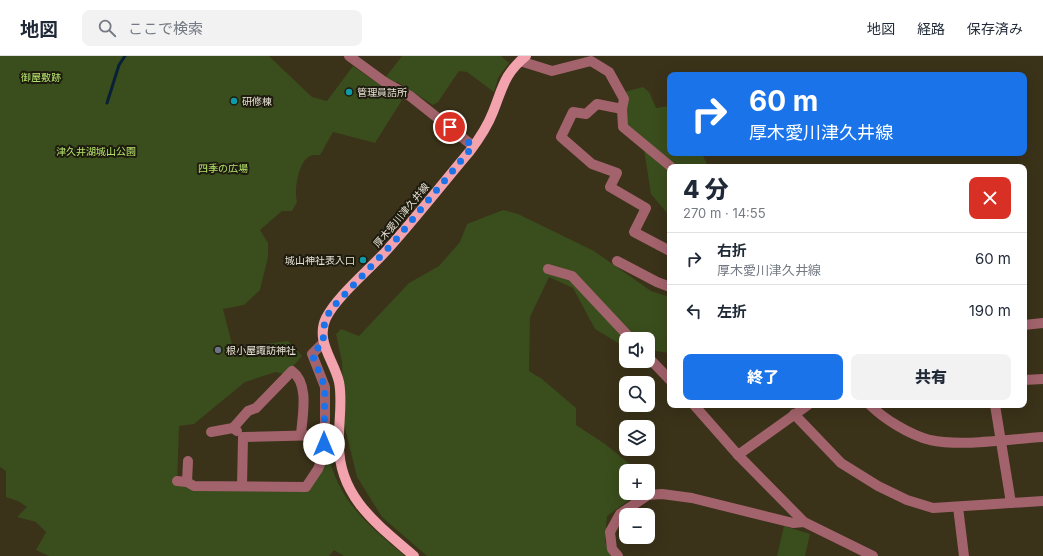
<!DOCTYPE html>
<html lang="ja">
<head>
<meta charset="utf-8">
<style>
  :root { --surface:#fff; --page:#f2f2f3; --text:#1f2937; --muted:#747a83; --line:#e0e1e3; --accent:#1a73e8 }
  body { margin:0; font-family:Inter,"Noto Sans JP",sans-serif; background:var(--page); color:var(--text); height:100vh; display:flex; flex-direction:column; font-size:15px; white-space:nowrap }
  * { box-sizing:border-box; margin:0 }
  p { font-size:13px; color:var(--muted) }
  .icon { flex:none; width:22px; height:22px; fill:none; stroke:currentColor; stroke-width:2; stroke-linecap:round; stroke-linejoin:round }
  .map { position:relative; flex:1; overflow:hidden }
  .panel { position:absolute; left:667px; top:108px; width:360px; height:244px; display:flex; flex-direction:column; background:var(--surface); border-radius:8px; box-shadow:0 4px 16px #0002 }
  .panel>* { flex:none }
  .top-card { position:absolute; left:667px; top:16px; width:360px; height:84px; border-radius:8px; box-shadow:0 4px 16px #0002; background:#1a73e8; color:#fff; overflow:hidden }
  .fabs { position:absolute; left:619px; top:276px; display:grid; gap:8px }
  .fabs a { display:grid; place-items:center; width:36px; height:36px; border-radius:8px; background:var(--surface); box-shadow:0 4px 16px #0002; font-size:20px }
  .pin { position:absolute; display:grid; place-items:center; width:34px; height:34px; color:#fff; margin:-17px; border:2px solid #fff; border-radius:50%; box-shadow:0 1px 4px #0007 }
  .me { position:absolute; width:44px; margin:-22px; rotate:0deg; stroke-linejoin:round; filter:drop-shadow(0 0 3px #0008) }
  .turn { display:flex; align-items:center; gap:14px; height:84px; padding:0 16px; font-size:18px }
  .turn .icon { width:52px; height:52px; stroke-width:2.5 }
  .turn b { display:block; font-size:28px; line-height:34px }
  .round { display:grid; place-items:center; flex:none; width:42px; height:42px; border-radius:8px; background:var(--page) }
  .headline { display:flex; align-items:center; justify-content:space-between; height:68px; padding:0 16px }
  h1 { font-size:24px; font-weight:800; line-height:30px }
  .button { display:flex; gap:8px; margin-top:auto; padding:8px 16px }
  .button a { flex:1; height:46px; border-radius:8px; background:var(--accent); color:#fff; font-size:16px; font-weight:800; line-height:46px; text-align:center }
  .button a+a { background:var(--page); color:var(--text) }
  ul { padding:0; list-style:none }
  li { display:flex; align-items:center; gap:12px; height:52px; padding:0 16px; border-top:1px solid var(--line) }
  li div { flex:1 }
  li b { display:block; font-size:15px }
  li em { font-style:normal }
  header { display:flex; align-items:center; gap:24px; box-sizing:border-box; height:56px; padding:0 20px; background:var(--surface); border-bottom:1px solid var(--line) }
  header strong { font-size:19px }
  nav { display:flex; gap:22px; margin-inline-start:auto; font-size:14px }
  .search { width:280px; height:36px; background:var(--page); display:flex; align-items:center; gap:10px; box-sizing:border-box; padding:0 14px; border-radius:8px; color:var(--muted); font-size:15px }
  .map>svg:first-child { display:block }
  .green { fill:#3a4d1c }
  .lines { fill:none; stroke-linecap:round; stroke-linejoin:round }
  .stream { stroke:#092137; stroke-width:3 }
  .minor { stroke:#a3636c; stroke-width:10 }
  .major { stroke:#f3a3ae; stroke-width:10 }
  .route { stroke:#1a73e8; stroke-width:7; stroke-dasharray:0 12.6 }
  .culture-dot { fill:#0f9aa8; stroke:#1e1b0f; stroke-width:1.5 }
  .worship-dot { fill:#6b7280; stroke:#1e1b0f; stroke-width:1.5 }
  .labels { text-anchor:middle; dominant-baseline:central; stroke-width:4; stroke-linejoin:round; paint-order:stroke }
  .park-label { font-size:10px; fill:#b4e36b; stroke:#1e1b0f }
  .poi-label { font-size:10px; fill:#e8e3d4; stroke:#1e1b0f; text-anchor:start }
  .street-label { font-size:10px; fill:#e8e3d4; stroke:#1e1b0f }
</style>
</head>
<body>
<header>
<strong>地図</strong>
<div class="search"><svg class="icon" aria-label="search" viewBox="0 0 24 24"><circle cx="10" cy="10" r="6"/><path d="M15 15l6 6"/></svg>ここで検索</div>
<nav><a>地図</a><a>経路</a><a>保存済み</a></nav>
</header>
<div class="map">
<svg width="1043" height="500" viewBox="0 0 1043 500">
  <rect width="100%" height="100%" fill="#3a3219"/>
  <!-- green -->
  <g class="green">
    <path d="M0,0H269L312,41L327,45L353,10L402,44L375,87L333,76L320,99C316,99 311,98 307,102C298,110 294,134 297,146L292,155H282L260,174L268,187V201L260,234L244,249L223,253L233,292L288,285L302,300L288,316L284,318L276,316L245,326L194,368L179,370L177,428L307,435L328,397C338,445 369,470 405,500H344L334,494L329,500H49L36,494L46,476L36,466L17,461L27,451L18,445L6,441V415L0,411Z"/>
    <path d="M402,0H501L509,7L498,22L494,36L467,16L459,15L438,46L433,49L399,27L385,22Z"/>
    <path d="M643,31L649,36L656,52L670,50V97H702L708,111H670V157H667L651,138L643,87L626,69L624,36Z"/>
    <path d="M503,154L518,158L594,195L651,235L670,241V297L648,294V283H626V290H623L595,273L573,232L549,221L530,261L529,315L542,323L576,352V369L605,388L638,415H626V437H639L607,460L605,486L613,500H427L382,461L357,421L344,368L342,306L336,278L341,273L359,280L409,227L439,210L460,186L467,168Z"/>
    <path d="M784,470L810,478L805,500H777Z"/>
  </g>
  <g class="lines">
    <!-- stream -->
    <path class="stream" d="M107,47L119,9L125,0"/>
    <!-- minor -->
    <g class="minor">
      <path d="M349,0L386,27L410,40L473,90"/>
      <path d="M520,5L552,15L591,5L609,16L624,43L622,53L623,71L670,110"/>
      <path d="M622,53L597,48L586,58L573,56L561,81L592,108L617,117L610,131L646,152L634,176L670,195"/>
      <path d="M617,205L657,226L670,231"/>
      <path d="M548,213L572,220L631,283"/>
      <path d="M1024,269L1043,267"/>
      <path d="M648,301L670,324"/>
      <path d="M1024,324L1043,323"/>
      <path d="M694,349L738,399L804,466L873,500"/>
      <path d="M870,349C884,363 910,379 930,384C962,391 1010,383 1043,381"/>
      <path d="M995,349L1011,447"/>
      <path d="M794,358L841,407L878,430L907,444L933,452L1043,445"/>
      <path d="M233,372L248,355L256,352L292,315C310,328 302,361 301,379"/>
      <path d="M211,376L233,372L237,375"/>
      <path d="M738,399L808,349"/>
      <path d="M177,425L187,426L194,430L306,431L318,413L325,396V331L312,298L323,287"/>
      <path d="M187,426L188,405"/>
      <path d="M242,430L243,381L324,379"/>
      <path d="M958,451L964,500"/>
      <path d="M618,500L612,493L610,476L620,458L648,439L662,438L692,442L793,467L804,466"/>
    </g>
    <!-- major -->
    <path class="major" d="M414,500C378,469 339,441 339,389C338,368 343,346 339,326C334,304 315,285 326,262C337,240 369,214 386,195C415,163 442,128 470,95C479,83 488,69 493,56C503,31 504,18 526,0"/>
  </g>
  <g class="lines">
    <!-- route -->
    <path class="route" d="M324,388L325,331L312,298L323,287L324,270L330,254L394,186L473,90L450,71"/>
  </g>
  <!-- markers -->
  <g class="culture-dot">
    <circle cx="349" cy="36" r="4"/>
    <circle cx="234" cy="45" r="4"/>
    <circle cx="363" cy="204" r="4"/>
  </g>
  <circle class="worship-dot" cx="218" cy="294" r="4"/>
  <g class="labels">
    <!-- park labels -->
    <g class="park-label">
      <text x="41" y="21">御屋敷跡</text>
      <text x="96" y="95">津久井湖城山公園</text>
      <text x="223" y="112">四季の広場</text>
    </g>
    <!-- poi labels -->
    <g class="poi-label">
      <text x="357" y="36">管理員詰所</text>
      <text x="242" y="45">研修棟</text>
      <text x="355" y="204" text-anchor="end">城山神社表入口</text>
      <text x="226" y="294">根小屋諏訪神社</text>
    </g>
    <!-- street labels -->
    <g class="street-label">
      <text transform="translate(401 159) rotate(-50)">厚木愛川津久井線</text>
    </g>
  </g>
</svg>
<div class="fabs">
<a><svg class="icon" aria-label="sound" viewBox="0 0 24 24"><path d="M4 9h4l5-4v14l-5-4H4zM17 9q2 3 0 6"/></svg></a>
<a><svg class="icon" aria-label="search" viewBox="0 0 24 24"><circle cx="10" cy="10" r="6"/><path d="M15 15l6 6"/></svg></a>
<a><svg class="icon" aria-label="layers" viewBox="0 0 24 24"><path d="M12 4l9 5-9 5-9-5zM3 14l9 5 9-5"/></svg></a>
<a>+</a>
<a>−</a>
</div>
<div class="pin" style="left:450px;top:71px;background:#d93025"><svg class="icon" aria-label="arrive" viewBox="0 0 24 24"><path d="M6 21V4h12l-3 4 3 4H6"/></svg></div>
<svg class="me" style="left:324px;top:388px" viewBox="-20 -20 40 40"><circle r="19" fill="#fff"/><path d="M0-13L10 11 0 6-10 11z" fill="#1a73e8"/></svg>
<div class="top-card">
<div class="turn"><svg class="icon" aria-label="right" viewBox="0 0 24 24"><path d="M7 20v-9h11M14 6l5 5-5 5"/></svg><div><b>60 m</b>厚木愛川津久井線</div></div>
</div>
<section class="panel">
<div class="headline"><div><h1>4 分</h1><p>270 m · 14:55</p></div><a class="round" style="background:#d93025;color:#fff"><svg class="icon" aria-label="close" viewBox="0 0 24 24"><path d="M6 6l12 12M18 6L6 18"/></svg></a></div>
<ul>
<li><svg class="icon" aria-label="right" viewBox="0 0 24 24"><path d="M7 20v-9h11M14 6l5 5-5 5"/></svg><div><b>右折</b><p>厚木愛川津久井線</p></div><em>60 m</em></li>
<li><svg class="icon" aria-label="left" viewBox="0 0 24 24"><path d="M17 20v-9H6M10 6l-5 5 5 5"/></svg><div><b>左折</b></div><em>190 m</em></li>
</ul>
<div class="button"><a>終了</a><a>共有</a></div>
</section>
</div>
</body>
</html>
